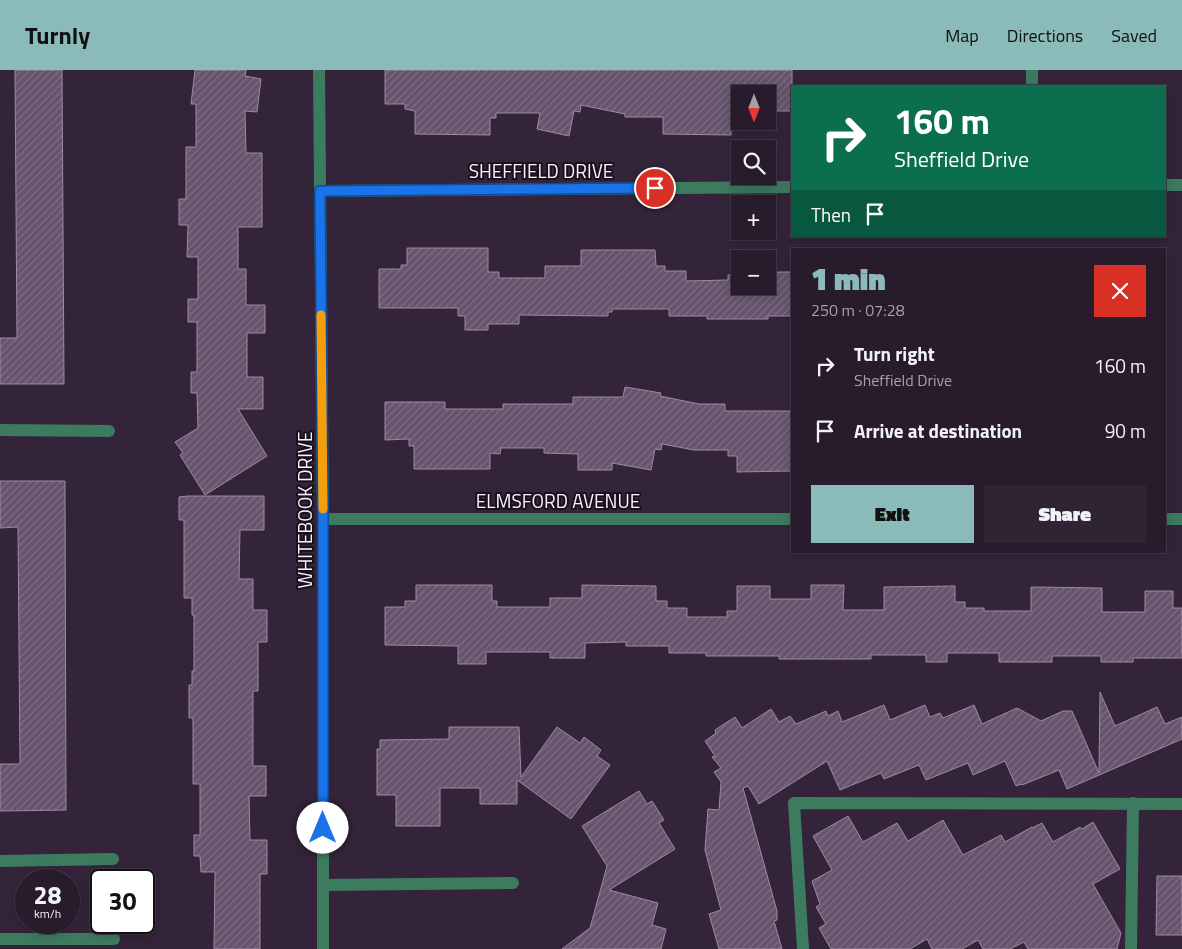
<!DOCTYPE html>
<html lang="en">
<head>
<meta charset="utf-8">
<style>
  :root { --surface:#271b2c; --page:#2f2434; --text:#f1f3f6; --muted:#a4a1a9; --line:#433948; --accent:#8bbbb9 }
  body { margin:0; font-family:"Titillium Web",sans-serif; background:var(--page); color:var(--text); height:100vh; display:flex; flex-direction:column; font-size:19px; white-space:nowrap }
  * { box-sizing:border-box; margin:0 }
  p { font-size:16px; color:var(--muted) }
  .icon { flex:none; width:28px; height:28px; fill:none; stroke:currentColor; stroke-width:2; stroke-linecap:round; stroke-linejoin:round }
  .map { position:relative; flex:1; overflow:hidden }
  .panel { position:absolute; left:791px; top:178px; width:375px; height:305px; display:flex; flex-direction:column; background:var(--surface); border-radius:0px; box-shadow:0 2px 12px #0003,0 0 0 1px var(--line) }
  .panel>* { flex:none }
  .hud { position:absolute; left:791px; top:15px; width:375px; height:152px; border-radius:0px; box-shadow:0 2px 12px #0003,0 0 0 1px var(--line); background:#0b6e4f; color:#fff; overflow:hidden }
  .needle { width:32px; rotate:180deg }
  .buttons { position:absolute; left:731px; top:15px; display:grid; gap:10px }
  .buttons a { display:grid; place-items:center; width:45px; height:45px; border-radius:0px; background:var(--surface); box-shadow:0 2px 12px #0003,0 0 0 1px var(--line); font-size:25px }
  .speed { position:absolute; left:15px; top:799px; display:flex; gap:10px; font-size:25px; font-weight:700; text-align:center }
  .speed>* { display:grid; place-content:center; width:65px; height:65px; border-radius:50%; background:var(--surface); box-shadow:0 2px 12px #0003,0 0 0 1px var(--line); line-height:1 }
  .speed small { font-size:12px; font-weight:400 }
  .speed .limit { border:2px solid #111; border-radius:8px; background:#fff; color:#111 }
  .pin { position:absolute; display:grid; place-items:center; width:42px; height:42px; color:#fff; margin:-21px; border:2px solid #fff; border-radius:50%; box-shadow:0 1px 5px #0007 }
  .me { position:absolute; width:55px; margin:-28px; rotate:0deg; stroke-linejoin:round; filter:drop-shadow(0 0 4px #0008) }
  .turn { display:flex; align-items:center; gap:18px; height:105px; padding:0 20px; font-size:22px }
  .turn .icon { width:65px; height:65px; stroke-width:2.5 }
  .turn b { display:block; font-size:35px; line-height:42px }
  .then { display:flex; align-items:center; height:48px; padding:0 20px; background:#0003; gap:10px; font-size:19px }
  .round { display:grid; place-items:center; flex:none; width:52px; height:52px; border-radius:0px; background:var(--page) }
  .headline { display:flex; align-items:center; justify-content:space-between; height:85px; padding:0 20px }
  h1 { font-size:30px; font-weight:800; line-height:38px; color:var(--accent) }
  .cta { display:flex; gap:10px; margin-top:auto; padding:10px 20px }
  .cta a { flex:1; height:58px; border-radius:0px; background:var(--accent); color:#111; font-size:20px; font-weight:800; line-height:58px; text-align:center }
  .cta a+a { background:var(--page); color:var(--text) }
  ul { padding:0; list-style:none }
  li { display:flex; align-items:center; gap:15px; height:65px; padding:0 20px }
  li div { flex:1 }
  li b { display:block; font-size:19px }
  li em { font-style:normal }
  header { display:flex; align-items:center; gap:30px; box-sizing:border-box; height:70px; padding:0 25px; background:var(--accent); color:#111 }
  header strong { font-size:24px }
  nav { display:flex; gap:28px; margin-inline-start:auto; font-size:18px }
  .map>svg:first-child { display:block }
  .building { fill:url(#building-hatch); stroke:#9d89a5; fill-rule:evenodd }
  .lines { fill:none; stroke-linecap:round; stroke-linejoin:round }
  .service { stroke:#3d7b61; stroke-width:12 }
  .minor { stroke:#3d7b61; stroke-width:12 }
  .route-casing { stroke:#114b97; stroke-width:12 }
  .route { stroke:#1a73e8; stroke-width:9 }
  .slow { stroke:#f59e0b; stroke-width:9 }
  .labels { text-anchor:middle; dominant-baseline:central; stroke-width:4; stroke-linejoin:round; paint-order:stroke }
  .street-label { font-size:19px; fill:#fbf0ff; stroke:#18101b }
</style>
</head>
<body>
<header>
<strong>Turnly</strong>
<nav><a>Map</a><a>Directions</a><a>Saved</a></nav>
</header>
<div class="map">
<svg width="1182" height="879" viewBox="0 0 1182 879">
  <defs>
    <pattern id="building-hatch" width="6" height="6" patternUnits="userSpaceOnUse" patternTransform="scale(1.25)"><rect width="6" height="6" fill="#66546d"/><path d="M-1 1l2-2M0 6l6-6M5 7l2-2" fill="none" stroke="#7d6d83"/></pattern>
  </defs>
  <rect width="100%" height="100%" fill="#34243a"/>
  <!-- building -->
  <g class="building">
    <path d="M15,0H62L64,314H0V268H17Z"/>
    <path d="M195,0H246L245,6L261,9L257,42L245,41L246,83H262V157H238V199H246V235H265V263H247V307H263V339H238L267,386L205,425L180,385L183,383L175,372L198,358L197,323H191V302H197V252H188V229H198V187H187L188,155H179V129H186V77H196V34H191Z"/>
    <path d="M385,0H792V41H768V24H740V41H731V65L663,64V47H625V44L581,35L580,42L574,41L569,66L537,59L540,43H496V48H490V65L415,64V41L405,39V34H385Z"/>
    <path d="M407,178H488V202H499V208H545V196H581V180H655L656,196H665V201H686V211L728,210V205H737V180H769V202H792V246H768V249H707V246H669V239H612V242H608V246L519,245V254H488V260H465V246H458V238H379V199H401V195H407ZM740,189H768V216H740Z"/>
    <path d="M625,317L661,323L660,326L699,334H725V341H792V401L737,402V386H728V380H694L662,374L661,380L655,379L651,400L612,393V400H578V384L544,383V378H501L500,384L490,383V399H414V376H409V369L385,370V332H445V339H503V334H573V327H623Z"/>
    <path d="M0,411H65L66,740L0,741V694H20L18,457L0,458Z"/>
    <path d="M188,426H264V460H240L239,509H253V540H267V572H258V621H253V696H266V726H249L250,770H267V804H260V879H214L215,802H201L200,786H194V765H200V714H193V648H189V615H192V601H194V545H192V528H184V450H179V427Z"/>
    <path d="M416,515H492V531H497V537H550V528H582V515L656,516V531H667V538H687V547H727V541H737V516H770V529H811V515H844L843,540H884V517L955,516V532H965V538H984V541H1031V517L1102,518V542H1145V521H1173V538H1182V588H1133V592H1101V586H1052V592H999V583H947V592H926V585H871V589H779V586H706V583H669V576H626V572L585,573V588H550V582H486V594H458V576L385,575V537H405V531H416Z"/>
    <path d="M1100,622L1115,656L1157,637L1165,654L1182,647V669L1067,719L1059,700L1022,715L1021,714L1016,716L1005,691L973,705L968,693L926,710L919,695L884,709L881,703L840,720L827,691L759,734L748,716L743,718L777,841V850L774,851L782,879H719L709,844L721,840L705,780L708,739L719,740L721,712L714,702L721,698L712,687L715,686L705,671L716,663L715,660L735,647L742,658L771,639L779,652L790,646L796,654L826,641L828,646L838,641L842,652L884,635L890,650L925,635L930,647L940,643L943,648L974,635L982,654L1017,638L1041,651L1063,641H1072L1099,703Z"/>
    <path d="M449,657H519L521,707L557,657L580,673L584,667L601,680L597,686L610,695L571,749L517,710V734H480V718H440V756H396V725H377V679H380V670L449,669Z"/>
    <path d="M639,721L647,734L652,731L664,750L659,753L675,779L609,820L658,833L652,855L666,859L661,879H562L590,858L607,796L582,756Z"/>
    <path d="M848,746L863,772L897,753L908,771L943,750L963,785L1001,765L1005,772L1032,757V758L1042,753L1053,772L1080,757L1082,759L1093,752L1120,799L1093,814L1121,863L1117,879H1028L1024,872L1010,879H983L978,870L962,879H932L927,869L910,879H831L819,858L826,854L816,837L820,834L812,811L832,800L813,766Z"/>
    <path d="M1157,806H1182V865H1156Z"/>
  </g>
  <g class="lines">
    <!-- service -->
    <g class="service">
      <path d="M0,360L109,361"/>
      <path d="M0,791L113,789"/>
      <path d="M0,869H114"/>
      <path d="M803,879L794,733L1182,734"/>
      <path d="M1131,879L1133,733"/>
    </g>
    <!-- minor -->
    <g class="minor">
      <path d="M319,0L323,449V879"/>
      <path d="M1032,16V0"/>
      <path d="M1165,115H1182"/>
      <path d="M320,121L792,117"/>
      <path d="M323,449H792"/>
      <path d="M1165,449H1182"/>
      <path d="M323,815L513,813"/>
    </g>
  </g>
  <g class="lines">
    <defs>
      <path id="route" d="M323,758V449L320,121L655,118"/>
    </defs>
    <!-- route casing -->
    <use href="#route" class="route-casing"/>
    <!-- route -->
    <use href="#route" class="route"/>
    <!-- slow -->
    <path class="slow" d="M321,245L323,439"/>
  </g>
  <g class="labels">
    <!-- street labels -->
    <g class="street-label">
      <text x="541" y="100">SHEFFIELD DRIVE</text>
      <text x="558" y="430">ELMSFORD AVENUE</text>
      <text transform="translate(304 440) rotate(-90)">WHITEBOOK DRIVE</text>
    </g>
  </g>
</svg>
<div class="buttons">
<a><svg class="needle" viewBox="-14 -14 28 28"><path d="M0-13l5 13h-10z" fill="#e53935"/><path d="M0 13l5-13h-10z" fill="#a4a1a9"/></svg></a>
<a><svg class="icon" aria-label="search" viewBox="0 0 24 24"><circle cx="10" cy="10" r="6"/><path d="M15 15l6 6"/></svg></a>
<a>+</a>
<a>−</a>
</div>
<div class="speed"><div>28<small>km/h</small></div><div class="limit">30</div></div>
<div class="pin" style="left:655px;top:118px;background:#d93025"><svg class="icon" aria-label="arrive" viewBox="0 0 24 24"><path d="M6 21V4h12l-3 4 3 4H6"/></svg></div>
<svg class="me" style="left:323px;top:758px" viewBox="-20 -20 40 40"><circle r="19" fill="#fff"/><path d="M0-13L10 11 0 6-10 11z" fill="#1a73e8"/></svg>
<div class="hud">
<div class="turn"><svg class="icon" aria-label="right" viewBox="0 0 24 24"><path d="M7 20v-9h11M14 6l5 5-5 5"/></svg><div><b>160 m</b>Sheffield Drive</div></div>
<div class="then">Then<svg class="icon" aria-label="arrive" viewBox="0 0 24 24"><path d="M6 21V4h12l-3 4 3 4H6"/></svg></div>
</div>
<section class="panel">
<div class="headline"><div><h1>1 min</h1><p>250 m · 07:28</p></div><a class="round" style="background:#d93025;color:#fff"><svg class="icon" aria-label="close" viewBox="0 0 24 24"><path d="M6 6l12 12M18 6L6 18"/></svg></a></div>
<ul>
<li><svg class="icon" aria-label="right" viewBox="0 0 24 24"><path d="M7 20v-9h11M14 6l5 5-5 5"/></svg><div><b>Turn right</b><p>Sheffield Drive</p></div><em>160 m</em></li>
<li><svg class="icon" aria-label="arrive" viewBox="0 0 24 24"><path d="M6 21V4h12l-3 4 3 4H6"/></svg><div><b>Arrive at destination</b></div><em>90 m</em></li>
</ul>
<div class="cta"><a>Exit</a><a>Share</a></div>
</section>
</div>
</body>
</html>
